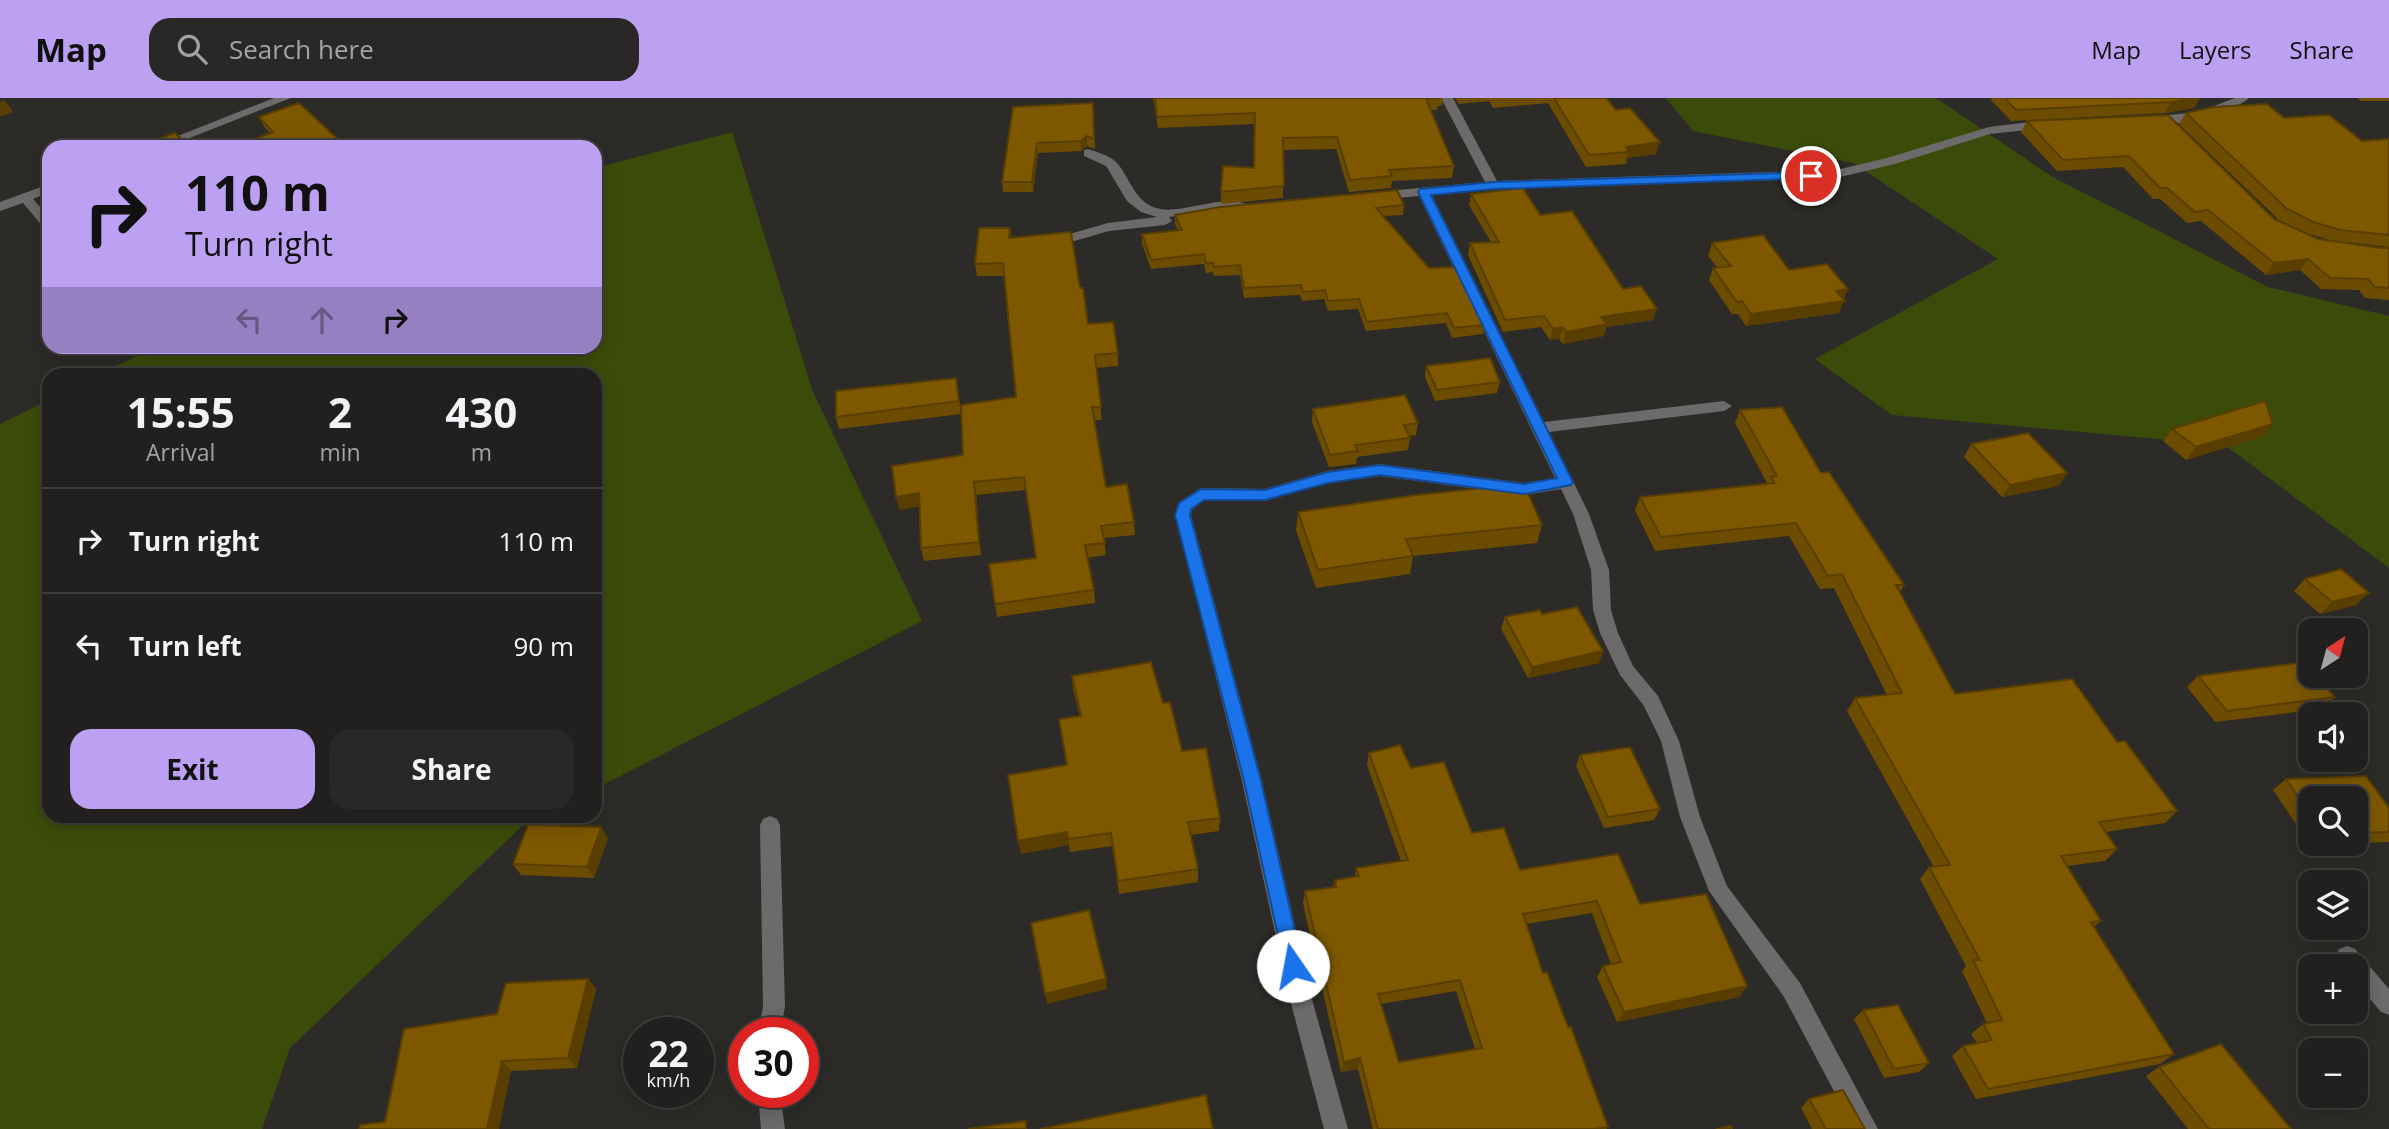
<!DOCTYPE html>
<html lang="en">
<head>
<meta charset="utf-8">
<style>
  :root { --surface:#21201e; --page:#292827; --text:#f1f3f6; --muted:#a2a3a4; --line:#3e3e3c; --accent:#bca0f2 }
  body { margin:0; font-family:"Open Sans",sans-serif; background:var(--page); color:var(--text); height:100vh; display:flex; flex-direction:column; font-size:26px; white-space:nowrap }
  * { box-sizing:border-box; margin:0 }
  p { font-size:23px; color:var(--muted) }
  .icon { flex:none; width:38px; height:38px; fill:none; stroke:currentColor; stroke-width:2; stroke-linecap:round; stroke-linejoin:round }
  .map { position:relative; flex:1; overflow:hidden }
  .details { position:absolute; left:42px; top:270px; width:560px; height:455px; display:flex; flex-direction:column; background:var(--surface); border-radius:21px; box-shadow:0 4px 18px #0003,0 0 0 2px var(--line) }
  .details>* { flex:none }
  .hud { position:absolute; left:42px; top:42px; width:560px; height:214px; border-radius:21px; box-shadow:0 4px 18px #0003,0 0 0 2px var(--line); background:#bca0f2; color:#111; overflow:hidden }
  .needle { width:46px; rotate:36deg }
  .fabs { position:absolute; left:2298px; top:520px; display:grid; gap:14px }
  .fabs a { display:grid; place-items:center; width:70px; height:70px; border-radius:14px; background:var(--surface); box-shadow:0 4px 18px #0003,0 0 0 2px var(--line); font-size:35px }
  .speed { position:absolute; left:623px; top:919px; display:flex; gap:14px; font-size:35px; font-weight:700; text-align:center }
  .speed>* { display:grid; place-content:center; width:91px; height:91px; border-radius:50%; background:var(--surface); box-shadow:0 4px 18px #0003,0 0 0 2px var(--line); line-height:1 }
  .speed small { font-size:18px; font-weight:400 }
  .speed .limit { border:10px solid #d22; background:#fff; color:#111 }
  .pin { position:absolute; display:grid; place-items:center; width:60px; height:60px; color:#fff; margin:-30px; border:4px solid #fff; border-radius:50%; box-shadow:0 2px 7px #0007 }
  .me { position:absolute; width:77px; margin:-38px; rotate:348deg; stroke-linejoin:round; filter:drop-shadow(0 0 5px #0008) }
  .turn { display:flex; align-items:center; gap:24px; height:147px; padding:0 28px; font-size:32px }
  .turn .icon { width:91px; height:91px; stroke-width:2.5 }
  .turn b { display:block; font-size:49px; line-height:60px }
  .lanes { display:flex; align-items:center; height:66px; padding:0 28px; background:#0003; justify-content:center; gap:35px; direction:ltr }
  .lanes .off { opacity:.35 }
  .eta { display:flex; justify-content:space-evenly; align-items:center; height:119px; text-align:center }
  .eta b { font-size:42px; font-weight:700; line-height:49px }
  .cta { display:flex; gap:14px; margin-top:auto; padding:14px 28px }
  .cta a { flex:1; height:80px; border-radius:21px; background:var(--accent); color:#111; font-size:28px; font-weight:700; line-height:80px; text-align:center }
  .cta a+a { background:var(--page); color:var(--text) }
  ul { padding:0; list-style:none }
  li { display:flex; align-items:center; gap:21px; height:105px; padding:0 28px; border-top:2px solid var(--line) }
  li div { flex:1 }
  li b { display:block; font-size:26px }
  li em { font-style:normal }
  header { display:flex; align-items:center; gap:42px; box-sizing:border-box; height:98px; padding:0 35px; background:var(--accent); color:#111 }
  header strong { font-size:33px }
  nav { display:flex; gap:38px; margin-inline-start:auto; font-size:24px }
  .search { width:490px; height:63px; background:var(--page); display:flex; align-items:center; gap:18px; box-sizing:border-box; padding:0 24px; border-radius:21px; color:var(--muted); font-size:26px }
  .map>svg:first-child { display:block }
  .green { fill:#3b4c0a }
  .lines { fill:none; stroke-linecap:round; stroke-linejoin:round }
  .street { fill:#6c6a6a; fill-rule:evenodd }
  .wall { fill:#6c4c00; fill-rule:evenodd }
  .shaded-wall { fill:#583e00 }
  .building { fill:#7d5800; stroke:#583e00; stroke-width:2; fill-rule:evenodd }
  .route { fill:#1a73e8; stroke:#114b97; stroke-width:2 }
</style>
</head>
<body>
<header>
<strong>Map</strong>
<div class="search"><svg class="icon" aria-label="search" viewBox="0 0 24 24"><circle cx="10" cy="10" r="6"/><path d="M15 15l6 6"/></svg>Search here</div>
<nav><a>Map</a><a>Layers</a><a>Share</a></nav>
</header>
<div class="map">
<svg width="2389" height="1031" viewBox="0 0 2389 1031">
  <rect width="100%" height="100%" fill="#2c2b28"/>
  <!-- green -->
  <g class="green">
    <path d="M1666,0H1936L2051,78L2268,189L2389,218V470L2225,347L1892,317L1815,261L1998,161L1853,65L1693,33Z"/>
    <path d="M732,34L813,294L922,523L595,691V276H100L155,249L595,248V70Z"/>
    <path d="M49,302V718H543L521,729L290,950L262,1031H0V326Z"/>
  </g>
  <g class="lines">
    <!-- street -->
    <g class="street">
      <path d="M274,0H291L167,49H150Z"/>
      <path d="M1441,0H1453L1497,83L1836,72L1887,60L1989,29L2047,22L2053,26L2047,30L1990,36L1895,66L1836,80L1493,91L1432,97L1544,324L1724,303L1732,308L1724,313L1549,334L1589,416L1609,472L1611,512L1618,535L1633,568L1658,598L1679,643L1700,719L1727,788L1800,885L1878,1031H1854L1784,899L1709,793L1680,719L1661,643L1644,608L1620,577L1600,535L1593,512L1591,472L1573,416L1561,391L1524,397L1380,378L1328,385L1265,403L1204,402L1192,412L1191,417L1262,683L1310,894L1348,1031H1324L1288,894L1242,683L1175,417L1178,405L1201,390L1265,391L1328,373L1380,366L1524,385L1555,380L1419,98L1376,102L1370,98L1376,94L1485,84Z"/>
      <path d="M2235,0H2249C2234,15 2159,35 2143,23L2149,19L2198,14Z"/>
      <path d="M1088,51C1097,54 1111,58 1117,65C1131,81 1135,106 1160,111C1182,116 1231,93 1250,109C1243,114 1183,117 1169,119L1172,123L1165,127L1109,133L1064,146L1059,145V139L1108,125L1157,119L1141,114L1127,103L1106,68L1084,58V52Z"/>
      <path d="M49,86V94L33,101L49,119V131L44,130L23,105L0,113V104Z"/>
      <path d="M770,718L777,721L780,727L785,909L780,934H758L763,909L760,727L763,721Z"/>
      <path d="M2347,848L2355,851L2389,891V917L2381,914L2356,884V868H2342L2336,858L2339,851Z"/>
      <path d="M758,994H780L785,1031H761Z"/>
    </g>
  </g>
  <!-- wall -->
  <g class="wall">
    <path d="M1153,0H1443L1442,7L1438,8L1437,12H1431L1454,68L1452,80L1392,83L1391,90L1349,94L1336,51L1283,52V100L1221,106V94L1253,70L1254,26L1158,30Z"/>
    <path d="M1455,0H1606L1656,56L1627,60L1626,66L1586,69L1548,5L1493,10L1489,3L1459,6Z"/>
    <path d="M1992,0H2200L2194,10L2165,15L2011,23L1991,2Z"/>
    <path d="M2357,0H2389V3H2361Z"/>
    <path d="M1093,5L1095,51L1087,48L1081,53L1038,55L1033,94H1003L1002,84L1013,9Z"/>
    <path d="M2186,15L2284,20L2362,43L2389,41V149L2337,143L2381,150H2389V202L2365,200L2359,192L2321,191L2300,172L2266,177L2201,123L2187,125L2160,101H2153L2123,69L2057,73L2021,34L2027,23L2168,17L2274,121L2302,133L2279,122L2179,26ZM2306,135L2330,142L2318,141Z"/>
    <path d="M259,19L344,49L270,35L265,30Z"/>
    <path d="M1471,96L1540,117L1623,191L1653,222L1606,229L1604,238L1563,246L1559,241L1550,242L1541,229L1503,234L1468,157L1470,145L1491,144L1469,107Z"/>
    <path d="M1404,107L1403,117L1384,118L1429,170L1485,227L1483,236L1452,240L1446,225L1366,233L1358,211L1328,213L1324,201L1302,203L1300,197L1244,200L1240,177L1214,178L1213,174L1206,175L1204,166L1151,171L1142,145V136L1178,132L1175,126V117Z"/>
    <path d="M1010,130L1011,139L1080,190L1088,226L1118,255V268L1096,270L1102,322H1094L1106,389L1134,424L1135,437L1104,440L1106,457L1087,460L1094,492L1095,505L997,519L989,466L1036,460L1026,392L976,397L981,457L924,463L921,450L919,408L899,412L963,357L961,316L839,331L836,319L956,280L961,315L1016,299L1005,178H977L975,166Z"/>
    <path d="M1712,145L1789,172L1844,201L1839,215L1746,228L1738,216H1732L1709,182L1713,170H1718L1708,158Z"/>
    <path d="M1426,268L1500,284L1497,295L1435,303L1425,279Z"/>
    <path d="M1313,311L1418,325L1416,337L1409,338L1410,340L1408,352L1357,359L1356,366L1329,369L1312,324Z"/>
    <path d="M1740,312L1821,375L1904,487L1900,494L1955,596L2117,644L2177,713L2165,725L2105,734L2117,751L2105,763L2067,768L2101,823L2094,829L2174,956L2160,966L1976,1001L1952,958L1963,948L1977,945L1971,936L1983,926L1987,925L1962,873L1966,868L1920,781L1929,769H1934L1847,613L1855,600L1887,597L1834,490L1820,491L1789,438L1655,453L1635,412L1640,399L1767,385L1735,325Z"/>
    <path d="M2172,331L2263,338L2186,362L2163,343Z"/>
    <path d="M1971,346L2059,388L2002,399L1964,359Z"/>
    <path d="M1298,414L1542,427L1537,445L1413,458L1410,476L1316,490L1296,432Z"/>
    <path d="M2305,481L2356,507L2320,516L2294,493Z"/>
    <path d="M1542,516L1603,553L1599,565L1528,580L1501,531L1505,519Z"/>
    <path d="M1072,578L1163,605L1182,653L1220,720L1219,733L1191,737L1198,771V784L1119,796L1112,748L1070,754L1069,747L1021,756L1067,667L1080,618L1073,592Z"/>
    <path d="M2198,578L2335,599L2322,611L2215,624L2187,589Z"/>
    <path d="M1369,655L1411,670L1472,735L1520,772L1640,806L1747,888L1739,899L1617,924L1597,879L1603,868L1611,866L1592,815L1526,826L1543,875L1568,929L1608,1029L1606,1031H1373L1358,971L1341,974L1303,805L1305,793L1333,789L1335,782L1355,779L1356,770L1401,763L1367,667ZM1456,893L1475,951L1399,964L1381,906Z"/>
    <path d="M1580,657L1660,711L1654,722L1604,730L1576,668Z"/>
    <path d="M2366,678L2389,710V744L2356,745V700H2310V746H2349L2310,747L2273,692L2286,681Z"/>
    <path d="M608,740L594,780L521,777L513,766Z"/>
    <path d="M588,881L596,891L577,970L511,973L385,1024L497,916Z"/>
    <path d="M1863,912L1929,965L1919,974L1884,980L1854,921Z"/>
    <path d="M2159,969L2291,1031H2188L2146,978Z"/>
    <path d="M1809,1001L1865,1031H1812L1801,1010Z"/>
  </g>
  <!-- shaded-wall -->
  <g class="shaded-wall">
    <path d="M2195,0H2200L2194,10L2165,15L2171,4Z"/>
    <path d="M5,2L13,14L0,19V4Z"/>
    <path d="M1087,38V48L1081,53V43Z"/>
    <path d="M341,44L344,49H330Z"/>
    <path d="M1660,44L1656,56L1627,60L1629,54L1626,49Z"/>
    <path d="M1037,45L1038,55L1033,94L1032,84Z"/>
    <path d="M2308,161L2300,172L2266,177L2274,165Z"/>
    <path d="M1848,191L1839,215L1746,228L1751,216L1836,193Z"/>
    <path d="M1657,211L1653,222L1606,229L1604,238L1563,246L1566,234L1601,219Z"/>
    <path d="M1562,229L1559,241L1550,242L1553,231Z"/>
    <path d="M2273,326L2263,338L2186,362L2196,349Z"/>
    <path d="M2067,375L2059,388L2002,399L2010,387Z"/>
    <path d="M974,384L976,397L981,457L979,444Z"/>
    <path d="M919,395L922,408L899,412L896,399Z"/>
    <path d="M2369,495L2356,507L2320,516L2332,504Z"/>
    <path d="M1603,553L1599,565L1528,580L1532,569Z"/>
    <path d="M601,729L608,740L594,780L587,769Z"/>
    <path d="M1067,734L1069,747L1021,756L1018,743Z"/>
    <path d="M588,881L596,891L577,970L568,960Z"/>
    <path d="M1106,881L1107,891L1047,906L1045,896Z"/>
    <path d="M1747,888L1739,899L1617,924L1624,914Z"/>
    <path d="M1360,960L1358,971L1341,974L1344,964Z"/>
    <path d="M502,963L511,973L499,1031H487Z"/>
  </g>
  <!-- building -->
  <g class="building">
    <path d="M1155,0H1439L1426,1L1454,68L1389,72L1392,78L1350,82L1337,39L1283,40L1284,88L1221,94L1223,68L1254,70L1255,15L1157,19Z"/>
    <path d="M1554,0H1606L1616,12L1630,10L1660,44L1626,49L1629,54L1589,57Z"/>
    <path d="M2005,0H2195L2171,4L2016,12Z"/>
    <path d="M299,5L341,44L330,49H233L273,34L259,19Z"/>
    <path d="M1093,5L1094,41L1087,38L1081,43L1037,45L1032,84H1002L1013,9Z"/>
    <path d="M2267,6L2284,20L2329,17L2362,43L2389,41V137L2340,132L2313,124L2287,111L2186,15L2214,9Z"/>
    <path d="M2168,17L2274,121L2318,141L2381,150H2389V190L2375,189L2368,181L2330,180L2308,161L2274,165L2208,112L2195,114L2167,90H2160L2129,58L2063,62L2027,23Z"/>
    <path d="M175,35L190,49H138Z"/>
    <path d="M1523,90L1540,117L1572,113L1623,191L1641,188L1657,211L1601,219L1607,226L1566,234L1562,229L1553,231L1544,218L1505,222L1470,145L1499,144L1471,96Z"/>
    <path d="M1397,92L1404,107L1376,110L1429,170L1457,169L1485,227L1454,230L1447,215L1367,224L1359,201L1328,203L1325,192L1303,194L1301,187L1244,190L1240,167L1214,169L1213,165H1206L1204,156L1151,162L1142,136L1182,132L1175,117L1220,109Z"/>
    <path d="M979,130H1010L1009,140L1071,134L1080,190H1083L1088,226L1113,224L1118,255L1095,257L1101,309H1092L1106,389L1127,386L1134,424L1101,428L1105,445L1085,447L1094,492L995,506L989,466L1036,460L1024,379L974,384L979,444L921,450L919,395L896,399L892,368L963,357L961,307L1016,299L1003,165L975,166Z"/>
    <path d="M1763,137L1789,172L1827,166L1848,191L1836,193L1845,203L1751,216L1742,203L1737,204L1713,170L1731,168L1712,145Z"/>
    <path d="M1490,260L1500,284L1437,292L1426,268Z"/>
    <path d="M956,280L959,303L836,319V293Z"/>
    <path d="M1405,297L1418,325L1404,327L1410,340L1355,347L1358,353L1330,357L1313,311Z"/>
    <path d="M2265,303L2273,326L2196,349L2172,331Z"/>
    <path d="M1782,309L1821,375L1829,374L1904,487H1896L1955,596L2072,581L2117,644L2125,643L2177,713L2099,724L2117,751L2061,758L2101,823L2091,824L2174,956L1988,991L1963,948L1992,942L1983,926L2002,922L1973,862H1980L1929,769L1950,767L1855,600L1902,595L1842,476L1828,478L1796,425L1661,439L1640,399L1775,385L1771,379L1777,378L1740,312Z"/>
    <path d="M2028,335L2067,375L2010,387L1971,346Z"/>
    <path d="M1524,386L1542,427L1406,441L1413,458L1318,472L1298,414L1416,397Z"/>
    <path d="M2341,471L2369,495L2332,504L2305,481Z"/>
    <path d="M1577,509L1603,553L1532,569L1505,519L1540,512L1542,516Z"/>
    <path d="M1151,564L1163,605L1170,604L1182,653L1206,650L1220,720L1188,724L1198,771L1118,783L1111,735L1068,741L1067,734L1018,743L1008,677L1067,667L1059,621L1081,618L1072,578Z"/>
    <path d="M2305,564L2310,570V578H2317L2335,599L2227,613L2198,578Z"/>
    <path d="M1400,647L1411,670L1444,664L1472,735L1504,730L1520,772L1618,756L1640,806L1706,796L1747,888L1624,914L1603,868L1621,864L1597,803L1523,816L1543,875L1547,874L1568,929H1571L1608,1029L1594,1031H1378L1360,960L1344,964L1305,793L1336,789L1335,782L1359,778L1356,770L1408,762L1369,655ZM1460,882L1482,950L1399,964L1378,896Z"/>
    <path d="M1630,649L1660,711L1608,719L1580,657Z"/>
    <path d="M2366,678L2389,710V734L2356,735V700H2310V716L2286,681Z"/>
    <path d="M528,727L601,729L587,769L513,766Z"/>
    <path d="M1089,812L1106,881L1045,896L1031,825Z"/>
    <path d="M588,881L568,960L502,963L487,1031H359L360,1027L385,1024L404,931L497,916L506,885Z"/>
    <path d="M1898,907L1929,965L1894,971L1863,912Z"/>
    <path d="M2221,946L2291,1031H2209L2159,969Z"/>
    <path d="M1843,992L1865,1031H1826L1809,1001Z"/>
    <path d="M1206,997L1213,1031H1040Z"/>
    <path d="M1026,1023V1031H968Z"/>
    <path d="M1731,1028L1732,1031H1716Z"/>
  </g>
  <!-- route -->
  <path class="route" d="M1811,74L1817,78L1816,80L1493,91L1431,97L1573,384L1571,387L1524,396L1380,377L1328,385L1265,402H1204L1191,411L1190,417L1261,683L1303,868L1300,874L1293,877L1286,874L1244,683L1175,417L1179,405L1201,391L1265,392L1328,374L1380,367L1524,386L1557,380L1418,94L1420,91L1493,84Z"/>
</svg>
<div class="fabs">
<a><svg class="needle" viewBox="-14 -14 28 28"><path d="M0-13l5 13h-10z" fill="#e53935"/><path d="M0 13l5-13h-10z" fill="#a2a3a4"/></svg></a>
<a><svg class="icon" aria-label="sound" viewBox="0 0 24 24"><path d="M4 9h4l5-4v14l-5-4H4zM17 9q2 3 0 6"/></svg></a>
<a><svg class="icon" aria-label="search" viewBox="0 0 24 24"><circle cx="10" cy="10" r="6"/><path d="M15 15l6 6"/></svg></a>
<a><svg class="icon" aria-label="layers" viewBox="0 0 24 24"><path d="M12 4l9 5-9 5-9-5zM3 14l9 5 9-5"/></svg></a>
<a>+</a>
<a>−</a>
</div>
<div class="speed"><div>22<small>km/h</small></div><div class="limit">30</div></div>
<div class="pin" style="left:1811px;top:78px;background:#d93025"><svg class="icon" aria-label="arrive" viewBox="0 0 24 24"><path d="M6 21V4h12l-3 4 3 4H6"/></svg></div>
<svg class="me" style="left:1293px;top:868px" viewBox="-20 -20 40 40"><circle r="19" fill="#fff"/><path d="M0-13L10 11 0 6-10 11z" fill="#1a73e8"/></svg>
<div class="hud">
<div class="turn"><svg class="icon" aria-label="right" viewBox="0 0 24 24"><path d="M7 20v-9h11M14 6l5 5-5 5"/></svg><div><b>110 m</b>Turn right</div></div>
<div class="lanes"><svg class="icon off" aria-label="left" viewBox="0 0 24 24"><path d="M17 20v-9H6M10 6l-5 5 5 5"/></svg><svg class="icon off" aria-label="ahead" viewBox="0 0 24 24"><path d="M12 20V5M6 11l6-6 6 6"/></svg><svg class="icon" aria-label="right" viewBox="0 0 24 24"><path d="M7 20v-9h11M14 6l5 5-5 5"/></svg></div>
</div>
<section class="details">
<div class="eta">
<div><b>15:55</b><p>Arrival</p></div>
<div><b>2</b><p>min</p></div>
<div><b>430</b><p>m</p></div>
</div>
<ul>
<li><svg class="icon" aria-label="right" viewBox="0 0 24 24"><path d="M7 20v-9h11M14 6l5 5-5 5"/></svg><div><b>Turn right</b></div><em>110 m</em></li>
<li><svg class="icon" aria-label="left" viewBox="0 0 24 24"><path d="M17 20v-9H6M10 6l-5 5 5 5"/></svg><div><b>Turn left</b></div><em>90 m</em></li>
</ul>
<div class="cta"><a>Exit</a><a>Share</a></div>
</section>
</div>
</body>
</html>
